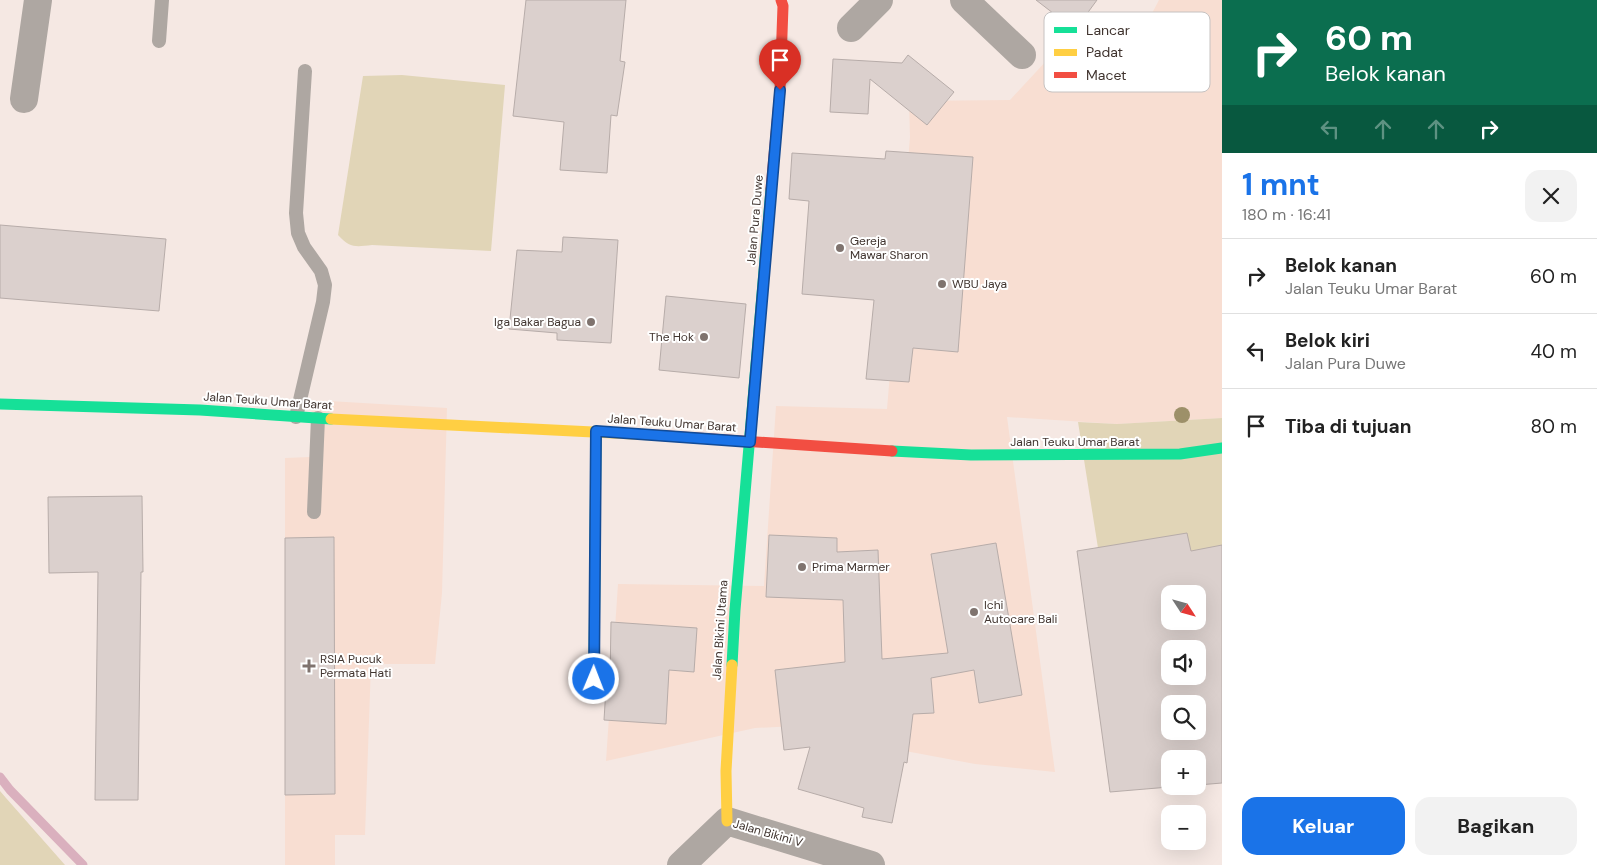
<!DOCTYPE html>
<html lang="id">
<head>
<meta charset="utf-8">
<style>
  :root { --surface:#fff; --page:#f2f2f2; --text:#222; --muted:#767676; --line:#e0e0e0; --accent:#1a73e8 }
  body { margin:0; font-family:"DM Sans",sans-serif; background:var(--page); color:var(--text); height:100vh; display:flex; flex-direction:column; font-size:19px; white-space:nowrap }
  * { box-sizing:border-box; margin:0 }
  p { font-size:16px; color:var(--muted) }
  .icon { flex:none; width:28px; height:28px; fill:none; stroke:currentColor; stroke-width:2; stroke-linecap:round; stroke-linejoin:round }
  .map { position:relative; flex:1; overflow:hidden }
  .sheet { display:flex; flex-direction:column; background:var(--surface); width:375px }
  .sheet>* { flex:none }
  .top-card { background:#0b6e4f; color:#fff; overflow:hidden }
  .needle { width:32px; rotate:126deg }
  .fabs { position:absolute; left:1161px; top:585px; display:grid; gap:10px }
  .fabs a { display:grid; place-items:center; width:45px; height:45px; border-radius:10px; background:var(--surface); box-shadow:0 5px 20px #0002; font-size:25px }
  .pin { position:absolute; display:grid; place-items:center; width:42px; height:42px; color:#fff; margin:-51px -21px; border-radius:50% 50% 50% 0; rotate:-45deg; box-shadow:0 0 5px #0007 }
  .pin .icon { rotate:45deg }
  .me { position:absolute; width:55px; margin:-28px; rotate:1deg; stroke-linejoin:round; filter:drop-shadow(0 0 4px #0008) }
  .turn { display:flex; align-items:center; gap:18px; height:105px; padding:0 20px; font-size:22px }
  .turn .icon { width:65px; height:65px; stroke-width:2.5 }
  .turn b { display:block; font-size:35px; line-height:42px }
  .lanes { display:flex; align-items:center; height:48px; padding:0 20px; background:#0003; justify-content:center; gap:25px; direction:ltr }
  .lanes .off { opacity:.35 }
  .round { display:grid; place-items:center; flex:none; width:52px; height:52px; border-radius:15px; background:var(--page) }
  .headline { display:flex; align-items:center; justify-content:space-between; height:85px; padding:0 20px }
  h1 { font-size:30px; font-weight:700; line-height:38px; color:var(--accent) }
  .button { display:flex; gap:10px; margin-top:auto; padding:10px 20px }
  .button a { flex:1; height:58px; border-radius:15px; background:var(--accent); color:#fff; font-size:20px; font-weight:700; line-height:58px; text-align:center }
  .button a+a { background:var(--page); color:var(--text) }
  ul { padding:0; list-style:none }
  li { display:flex; align-items:center; gap:15px; height:75px; padding:0 20px; border-top:1px solid var(--line) }
  li div { flex:1 }
  li b { display:block; font-size:19px }
  li em { font-style:normal }
  main { display:flex; flex:1; min-height:0 }
  .map>svg:first-child { display:block }
  .built { fill:#f8ded2 }
  .green { fill:#e1d5b7; fill-rule:evenodd }
  .lines { fill:none; stroke-linecap:round; stroke-linejoin:round }
  .stream { stroke:#dab0be; stroke-width:9 }
  .building { fill:#dbd0cd; stroke:#b7aca9; fill-rule:evenodd }
  .lane { stroke:#aea7a2; stroke-width:14 }
  .street { stroke:#aea7a2; stroke-width:28 }
  .fast { stroke:#16e098; stroke-width:11 }
  .slow { stroke:#ffcf43; stroke-width:11 }
  .jam { stroke:#f24e42; stroke-width:11 }
  .tree { fill:#9d9069 }
  .route-casing { stroke:#114b97; stroke-width:12 }
  .route { stroke:#1a73e8; stroke-width:9 }
  .poi-dot { fill:#7f736e; stroke:#fff; stroke-width:2 }
  .labels { text-anchor:middle; dominant-baseline:central; stroke-width:4; stroke-linejoin:round; paint-order:stroke }
  .street-label { font-size:12px; fill:#40342f; stroke:#fff }
  .poi-label { font-size:12px; fill:#40342f; stroke:#fff; text-anchor:start }
  .key { fill:#fff; stroke:#c6c2c1; stroke-width:1 }
  .key-label { font-size:14px; fill:#40342f }
</style>
</head>
<body>
<main>
<div class="map">
<svg width="1222" height="865" viewBox="0 0 1222 865">
  <rect width="100%" height="100%" fill="#f5e8e3"/>
  <!-- built -->
  <g class="built">
    <path d="M1159,0H1222V418L1117,424L1007,417L1055,772L975,764L857,742L797,726L755,728L606,761L618,584L764,586L776,406L887,409L910,137L909,101L1010,100L1061,45L1112,89Z"/>
    <path d="M312,400L447,408L442,593L435,664H371L365,835H335V865H285V458L310,457Z"/>
  </g>
  <!-- green -->
  <g class="green">
    <path d="M402,75L505,85L491,251L372,245C355,247 350,248 338,235L363,76Z"/>
    <path d="M1222,418V778L1198,784V759H1170L1135,781L1078,422L1117,424ZM1170,594H1198V621H1170ZM1170,649H1198V676H1170ZM1170,704H1198V731H1170Z"/>
    <path d="M0,791L6,798L65,865H0Z"/>
  </g>
  <g class="lines">
    <!-- stream -->
    <path class="stream" d="M0,777L10,790L83,865"/>
  </g>
  <!-- building -->
  <g class="building">
    <path d="M526,0H626L620,61L625,62L617,116L611,115L607,173L560,170L564,122L513,116Z"/>
    <path d="M1036,0H1097L1075,30Z"/>
    <path d="M908,55L954,92L927,125L870,79L868,114L830,112L833,59L902,63Z"/>
    <path d="M886,151L973,157L958,352L913,348L909,382L866,379L874,300L802,294L809,201L789,199L792,153L885,159Z"/>
    <path d="M0,225L166,239L159,311L0,298Z"/>
    <path d="M563,237L618,240L611,343L557,340V333L509,329L517,250L562,252Z"/>
    <path d="M666,296L746,304L739,378L659,370Z"/>
    <path d="M142,496L143,572H141L138,800H95L98,572L49,573L48,497Z"/>
    <path d="M1187,533L1191,551L1222,545V783L1198,785V759H1170V786H1181L1110,792L1077,551ZM1170,594H1198V621H1170ZM1170,649H1198V676H1170ZM1170,704H1198V731H1170Z"/>
    <path d="M769,535L837,538V552L878,550L882,659L948,653L931,554L996,543L1022,695L979,703L974,670L931,678L934,713L913,714L907,763L904,762L892,823L862,817L864,808L798,789L810,747L784,750L775,670L845,662L843,600L766,597Z"/>
    <path d="M334,537L335,794L285,795V538Z"/>
    <path d="M611,622L697,628L694,672L669,670L666,724L604,720L606,688L610,679Z"/>
  </g>
  <g class="lines">
    <!-- lane -->
    <g class="lane">
      <path d="M159,41L162,0"/>
      <path d="M296,417L323,302L325,285L321,271L304,247L298,233L296,213L305,71"/>
      <path d="M314,512L318,418"/>
    </g>
    <!-- street -->
    <g class="street">
      <path d="M964,0L1022,55"/>
      <path d="M851,28L879,0"/>
      <path d="M24,99L38,0"/>
      <path d="M681,865L727,821L871,865"/>
    </g>
    <!-- fast -->
    <g class="fast">
      <path d="M0,404L200,410L331,419"/>
      <path d="M892,451L971,455L1180,454L1222,448"/>
      <path d="M732,665L735,610L771,189"/>
      <path d="M594,679L596,431"/>
    </g>
    <!-- slow -->
    <g class="slow">
      <path d="M331,419L653,435"/>
      <path d="M727,821L726,771L732,665"/>
    </g>
    <!-- jam -->
    <g class="jam">
      <path d="M771,189L780,90L783,6L781,0"/>
      <path d="M653,435L892,451"/>
    </g>
  </g>
  <!-- trees -->
  <circle class="tree" cx="1182" cy="415" r="8"/>
  <g class="lines">
    <defs>
      <path id="route" d="M594,679L596,431L750,442L780,90"/>
    </defs>
    <!-- route casing -->
    <use href="#route" class="route-casing"/>
    <!-- route -->
    <use href="#route" class="route"/>
  </g>
  <!-- markers -->
  <g class="poi-dot">
    <circle cx="840" cy="248" r="5"/>
    <circle cx="942" cy="284" r="5"/>
    <circle cx="591" cy="322" r="5"/>
    <circle cx="704" cy="337" r="5"/>
    <circle cx="802" cy="567" r="5"/>
    <circle cx="974" cy="612" r="5"/>
    <path d="M306.5 658.5h5v5h5v5h-5v5h-5v-5h-5v-5h5z"/>
  </g>
  <g class="labels">
    <!-- street labels -->
    <g class="street-label">
      <text transform="translate(755 220) rotate(-85)">Jalan Pura Duwe</text>
      <text transform="translate(268 401) rotate(4)">Jalan Teuku Umar Barat</text>
      <text transform="translate(672 423) rotate(4)">Jalan Teuku Umar Barat</text>
      <text x="1075" y="442">Jalan Teuku Umar Barat</text>
      <text transform="translate(720 630) rotate(-86)">Jalan Bikini Utama</text>
      <text transform="translate(768 833) rotate(16)">Jalan Bikini V</text>
    </g>
    <!-- poi labels -->
    <g class="poi-label">
      <text x="850" y="241">Gereja<tspan x="850" dy="14">Mawar Sharon</tspan></text>
      <text x="952" y="284">WBU Jaya</text>
      <text x="581" y="322" text-anchor="end">Iga Bakar Bagua</text>
      <text x="694" y="337" text-anchor="end">The Hok</text>
      <text x="812" y="567">Prima Marmer</text>
      <text x="984" y="605">Ichi<tspan x="984" dy="14">Autocare Bali</tspan></text>
      <text x="320" y="659">RSIA Pucuk<tspan x="320" dy="14">Permata Hati</tspan></text>
    </g>
  </g>
  <!-- legend -->
  <rect x="1044" y="12" width="166" height="80" rx="8" class="key"/>
  <rect x="1054" y="27" width="23" height="6" fill="#16e098"/>
  <rect x="1054" y="49" width="23" height="7" fill="#ffcf43"/>
  <rect x="1054" y="72" width="23" height="6" fill="#f24e42"/>
  <g class="key-label">
    <text x="1086" y="35">Lancar</text>
    <text x="1086" y="57">Padat</text>
    <text x="1086" y="80">Macet</text>
  </g>
</svg>
<div class="fabs">
<a><svg class="needle" viewBox="-14 -14 28 28"><path d="M0-13l5 13h-10z" fill="#e53935"/><path d="M0 13l5-13h-10z" fill="#767676"/></svg></a>
<a><svg class="icon" aria-label="sound" viewBox="0 0 24 24"><path d="M4 9h4l5-4v14l-5-4H4zM17 9q2 3 0 6"/></svg></a>
<a><svg class="icon" aria-label="search" viewBox="0 0 24 24"><circle cx="10" cy="10" r="6"/><path d="M15 15l6 6"/></svg></a>
<a>+</a>
<a>−</a>
</div>
<div class="pin" style="left:780px;top:90px;background:#d93025"><svg class="icon" aria-label="arrive" viewBox="0 0 24 24"><path d="M6 21V4h12l-3 4 3 4H6"/></svg></div>
<svg class="me" style="left:594px;top:679px" viewBox="-20 -20 40 40"><circle r="17" fill="#1a73e8" stroke="#fff" stroke-width="3"/><path d="M0-11L8 9 0 5-8 9z" fill="#fff"/></svg>
</div>
<section class="sheet">
<div class="top-card">
<div class="turn"><svg class="icon" aria-label="right" viewBox="0 0 24 24"><path d="M7 20v-9h11M14 6l5 5-5 5"/></svg><div><b>60 m</b>Belok kanan</div></div>
<div class="lanes"><svg class="icon off" aria-label="left" viewBox="0 0 24 24"><path d="M17 20v-9H6M10 6l-5 5 5 5"/></svg><svg class="icon off" aria-label="ahead" viewBox="0 0 24 24"><path d="M12 20V5M6 11l6-6 6 6"/></svg><svg class="icon off" aria-label="ahead" viewBox="0 0 24 24"><path d="M12 20V5M6 11l6-6 6 6"/></svg><svg class="icon" aria-label="right" viewBox="0 0 24 24"><path d="M7 20v-9h11M14 6l5 5-5 5"/></svg></div>
</div>
<div class="headline"><div><h1>1 mnt</h1><p>180 m · 16:41</p></div><a class="round"><svg class="icon" aria-label="close" viewBox="0 0 24 24"><path d="M6 6l12 12M18 6L6 18"/></svg></a></div>
<ul>
<li><svg class="icon" aria-label="right" viewBox="0 0 24 24"><path d="M7 20v-9h11M14 6l5 5-5 5"/></svg><div><b>Belok kanan</b><p>Jalan Teuku Umar Barat</p></div><em>60 m</em></li>
<li><svg class="icon" aria-label="left" viewBox="0 0 24 24"><path d="M17 20v-9H6M10 6l-5 5 5 5"/></svg><div><b>Belok kiri</b><p>Jalan Pura Duwe</p></div><em>40 m</em></li>
<li><svg class="icon" aria-label="arrive" viewBox="0 0 24 24"><path d="M6 21V4h12l-3 4 3 4H6"/></svg><div><b>Tiba di tujuan</b></div><em>80 m</em></li>
</ul>
<div class="button"><a>Keluar</a><a>Bagikan</a></div>
</section>
</main>
</body>
</html>
